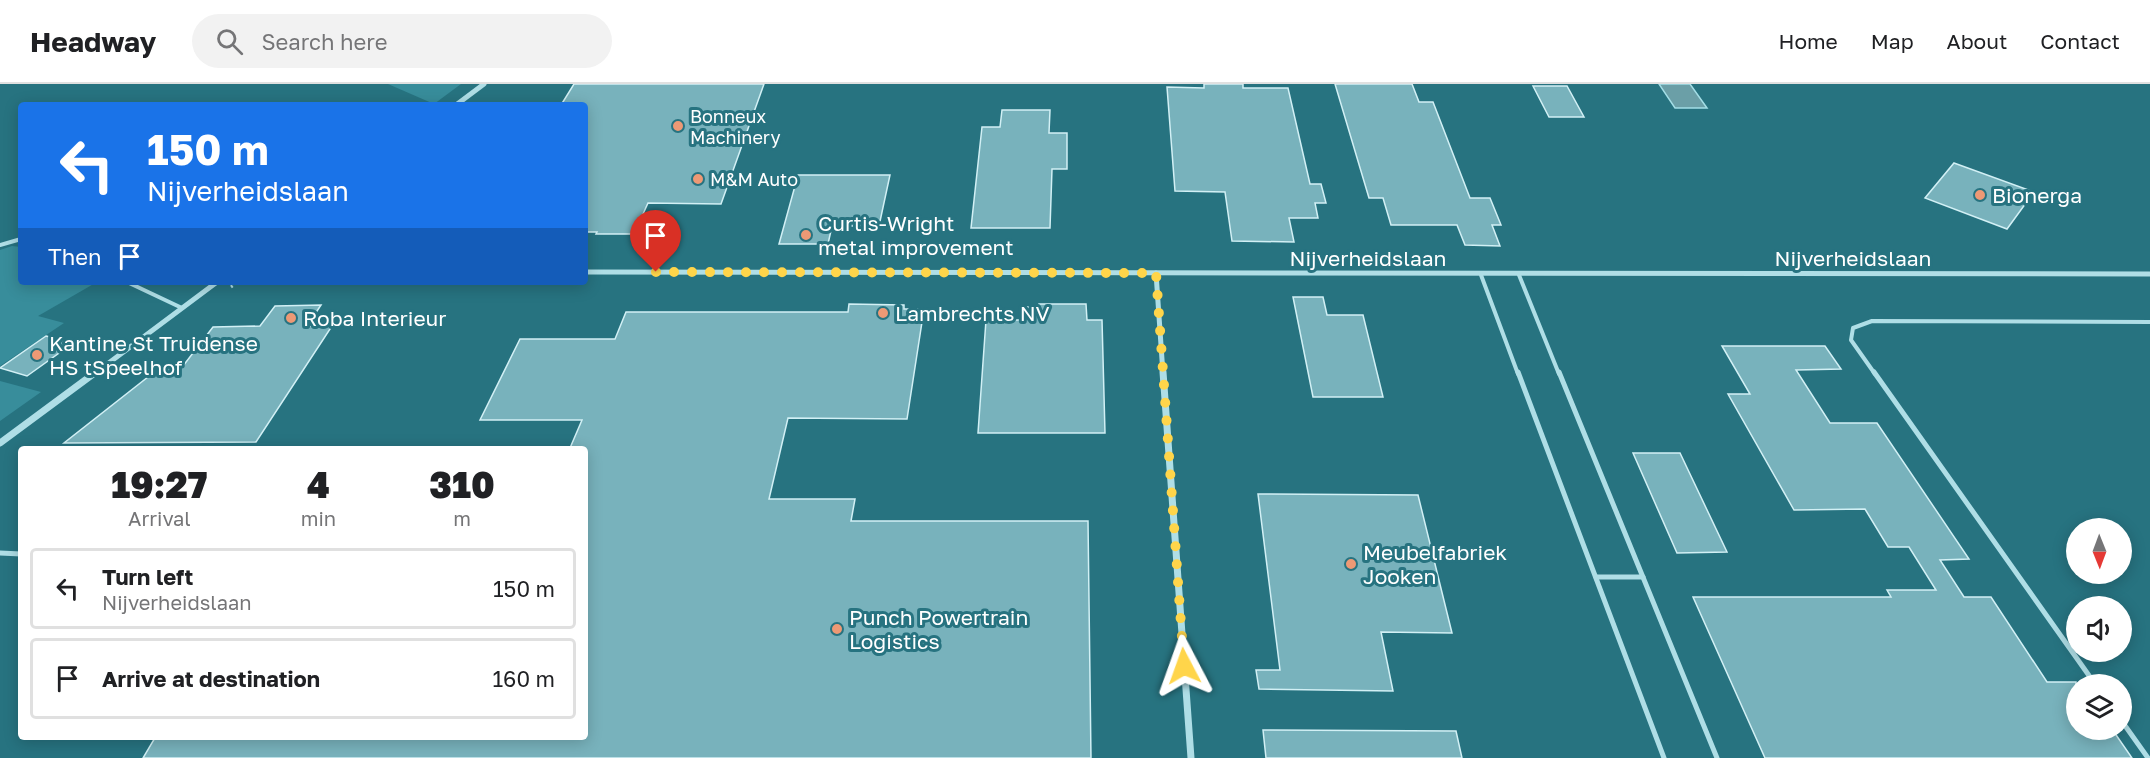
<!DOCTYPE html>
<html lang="en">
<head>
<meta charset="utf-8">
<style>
  :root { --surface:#fff; --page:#f2f2f2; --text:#202124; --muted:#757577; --line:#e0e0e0 }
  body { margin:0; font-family:"Golos Text",sans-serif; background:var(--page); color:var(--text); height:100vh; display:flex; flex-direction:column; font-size:22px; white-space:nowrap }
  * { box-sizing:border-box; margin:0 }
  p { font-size:20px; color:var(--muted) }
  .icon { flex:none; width:33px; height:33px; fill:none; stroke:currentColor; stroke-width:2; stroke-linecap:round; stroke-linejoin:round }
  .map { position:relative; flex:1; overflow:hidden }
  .sheet { position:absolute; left:18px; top:362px; width:570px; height:294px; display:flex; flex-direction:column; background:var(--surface); border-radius:6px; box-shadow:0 3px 15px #0003 }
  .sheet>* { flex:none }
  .top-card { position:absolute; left:18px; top:18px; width:570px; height:183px; border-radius:6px; box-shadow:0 3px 15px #0003; background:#1a73e8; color:#fff; overflow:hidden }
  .needle { width:39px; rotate:179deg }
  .controls { position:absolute; left:2066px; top:434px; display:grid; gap:12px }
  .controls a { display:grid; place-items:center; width:66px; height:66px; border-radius:50%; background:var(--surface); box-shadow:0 3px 15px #0003; font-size:30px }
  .pin { position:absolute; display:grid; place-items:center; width:51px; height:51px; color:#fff; margin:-62px -26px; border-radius:50% 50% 50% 0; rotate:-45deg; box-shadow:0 0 6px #0007 }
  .pin .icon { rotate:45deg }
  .me { position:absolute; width:66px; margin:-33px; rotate:356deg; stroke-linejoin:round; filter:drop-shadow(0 0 4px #0008) }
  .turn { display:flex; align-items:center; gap:21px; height:126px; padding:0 30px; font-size:27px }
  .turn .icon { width:78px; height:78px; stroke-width:2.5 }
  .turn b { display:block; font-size:42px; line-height:51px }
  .then { display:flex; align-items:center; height:57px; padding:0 30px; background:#0003; gap:12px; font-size:22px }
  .eta { display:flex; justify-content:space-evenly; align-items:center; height:102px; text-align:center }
  .eta b { font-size:36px; font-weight:800; line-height:42px }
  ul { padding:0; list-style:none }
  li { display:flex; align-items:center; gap:18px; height:81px; margin:0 12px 9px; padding:0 18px; border:3px solid var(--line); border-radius:6px }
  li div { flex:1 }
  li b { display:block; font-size:22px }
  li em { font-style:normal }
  header { display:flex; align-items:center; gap:36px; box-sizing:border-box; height:84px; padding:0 30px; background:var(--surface); border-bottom:2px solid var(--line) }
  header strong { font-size:28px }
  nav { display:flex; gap:33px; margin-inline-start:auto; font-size:21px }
  .search { width:420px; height:54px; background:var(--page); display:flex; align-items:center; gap:15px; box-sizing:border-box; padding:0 21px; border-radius:33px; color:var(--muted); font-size:22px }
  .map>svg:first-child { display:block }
  .green { fill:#388d9b }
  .water { fill:#6b9fa7; stroke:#a3dee6; stroke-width:1.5 }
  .building { fill:#78b2bc; stroke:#d2f0f5; stroke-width:1.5 }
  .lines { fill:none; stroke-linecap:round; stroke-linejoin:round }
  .path { stroke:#afdee6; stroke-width:3; stroke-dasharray:2 4; stroke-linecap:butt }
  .lane-far1 { stroke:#afdee6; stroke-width:4 }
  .lane { stroke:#afdee6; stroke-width:5 }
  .street-far1 { stroke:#afdee6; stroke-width:5 }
  .street { stroke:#afdee6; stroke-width:7 }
  .route { stroke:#ffd54a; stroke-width:10; stroke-dasharray:0 18 }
  .poi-dot { fill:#ed9975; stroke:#277380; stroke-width:2 }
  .labels { text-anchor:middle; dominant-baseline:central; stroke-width:6; stroke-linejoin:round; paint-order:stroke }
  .far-poi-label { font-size:18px; fill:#fff; stroke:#277380; text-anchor:start }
  .poi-label { font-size:21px; fill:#fff; stroke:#277380; text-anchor:start }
  .street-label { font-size:21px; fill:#fff; stroke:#277380 }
</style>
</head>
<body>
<header>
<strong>Headway</strong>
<div class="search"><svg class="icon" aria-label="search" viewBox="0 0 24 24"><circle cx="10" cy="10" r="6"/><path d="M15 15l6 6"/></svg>Search here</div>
<nav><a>Home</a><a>Map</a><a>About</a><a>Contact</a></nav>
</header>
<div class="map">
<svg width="2150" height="674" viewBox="0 0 2150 674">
  <rect width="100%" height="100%" fill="#277380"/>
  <!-- green -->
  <g class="green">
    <path d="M388,0H461L434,20Z"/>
    <path d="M12,162L21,163V198H97L38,232L64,239L0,282V166Z"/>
    <path d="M0,297L41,308L0,337Z"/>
  </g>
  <!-- water -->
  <path class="water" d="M1659,0H1690L1707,24H1675Z"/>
  <!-- building -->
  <g class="building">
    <path d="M574,0H764L721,120L648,119L634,150H596L597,148H585V21H561Z"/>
    <path d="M1204,0H1243V4H1288L1310,100H1321L1326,119H1315L1318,134H1289L1294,158L1232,157L1225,108L1175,107L1167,3L1204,4Z"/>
    <path d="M1335,0H1412L1419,18H1433L1470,114H1490L1501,141H1492L1500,162L1465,161L1457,141H1391L1383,114H1369Z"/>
    <path d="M1533,2H1567L1584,33H1549Z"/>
    <path d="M1002,26H1050L1049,49H1067V85H1052L1050,144H971L982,43H1000Z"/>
    <path d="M1954,79L2034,108L2007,145L1925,114Z"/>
    <path d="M798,91H890L879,142H832L828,160H779Z"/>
    <path d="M1293,213H1323L1327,231H1363L1383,313H1313Z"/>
    <path d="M849,220L904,221V225H924L907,335L788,334L769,415H855L851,437H1088L1091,674H143L156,652H585V364H570L582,336H480L520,255H615L626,228H848Z"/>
    <path d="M1039,220H1086L1087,236H1102L1105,349H978L986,236H1023V223H1039Z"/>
    <path d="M321,221L307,242H332L256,358L64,359L162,282H183L213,243L260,242L275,222Z"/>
    <path d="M46,252L73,259L27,292L0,284Z"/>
    <path d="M1722,262H1825L1841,285L1796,286L1830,339H1877L1969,475L1940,476L1964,513H1991L2047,598H2076V645H2112L2132,674H1765L1693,513H1891L1887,506H1936L1909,463H1888L1865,425L1794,426L1728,310H1750Z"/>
    <path d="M1633,369H1680L1727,468L1677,469Z"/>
    <path d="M1258,410L1418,411L1452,549L1381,548L1393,607L1259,605L1256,586H1280Z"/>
    <path d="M1263,646L1456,647L1462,674H1266Z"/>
  </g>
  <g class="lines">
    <!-- path -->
    <path class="path" d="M231,203L238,198"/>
    <!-- lane-far1 -->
    <g class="lane-far1">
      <path d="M0,161L21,155"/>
      <path d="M1481,191L1518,290"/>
      <path d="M1519,191L1559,290"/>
      <path d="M127,198L182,224"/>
      <path d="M1875,290L1851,256L1853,244L1872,237L2150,238"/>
    </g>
    <!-- lane -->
    <g class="lane">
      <path d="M1518,288L1664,674"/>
      <path d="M1559,288L1717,674"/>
      <path d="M1874,288L2095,600"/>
      <path d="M0,469L21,470"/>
      <path d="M1596,493H1643"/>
      <path d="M2121,636L2148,674"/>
    </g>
    <!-- street-far1 -->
    <g class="street-far1">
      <path d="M456,21L484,0"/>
      <path d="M585,188L2150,190"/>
      <path d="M1156,189L1163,290"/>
      <path d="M94,290L217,198"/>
    </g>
    <!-- street -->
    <g class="street">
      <path d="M1163,288L1191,674"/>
      <path d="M0,359L96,288"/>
    </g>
  </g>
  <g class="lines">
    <!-- route -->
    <path class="route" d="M656,188L1156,189L1184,582"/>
  </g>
  <!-- markers -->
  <g class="poi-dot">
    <circle cx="678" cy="42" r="6"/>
    <circle cx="698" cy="95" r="6"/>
    <circle cx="1980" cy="111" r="6"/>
    <circle cx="806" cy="151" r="6"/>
    <circle cx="883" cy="229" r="6"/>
    <circle cx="291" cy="234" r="6"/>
    <circle cx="37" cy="271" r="6"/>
    <circle cx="1351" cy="480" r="6"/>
    <circle cx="837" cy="545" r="6"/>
  </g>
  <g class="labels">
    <!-- far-poi labels -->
    <g class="far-poi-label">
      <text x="690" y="32">Bonneux<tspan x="690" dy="21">Machinery</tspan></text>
      <text x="710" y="95">M&amp;M Auto</text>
    </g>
    <!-- poi labels -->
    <g class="poi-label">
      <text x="1992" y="111">Bionerga</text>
      <text x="818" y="139">Curtis-Wright<tspan x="818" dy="24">metal improvement</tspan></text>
      <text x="895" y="229">Lambrechts NV</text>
      <text x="303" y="234">Roba Interieur</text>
      <text x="49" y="259">Kantine St Truidense<tspan x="49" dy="24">HS tSpeelhof</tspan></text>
      <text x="1363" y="468">Meubelfabriek<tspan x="1363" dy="24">Jooken</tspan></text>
      <text x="849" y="533">Punch Powertrain<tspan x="849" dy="24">Logistics</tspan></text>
    </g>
    <!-- street labels -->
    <g class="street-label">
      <text x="1368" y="174">Nijverheidslaan</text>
      <text x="1853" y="174">Nijverheidslaan</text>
    </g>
  </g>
</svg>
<div class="controls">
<a><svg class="needle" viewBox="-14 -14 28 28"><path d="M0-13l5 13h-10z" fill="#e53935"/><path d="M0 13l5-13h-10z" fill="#757577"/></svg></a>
<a><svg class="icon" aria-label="sound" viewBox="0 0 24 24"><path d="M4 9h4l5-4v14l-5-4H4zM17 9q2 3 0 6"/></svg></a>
<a><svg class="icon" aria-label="layers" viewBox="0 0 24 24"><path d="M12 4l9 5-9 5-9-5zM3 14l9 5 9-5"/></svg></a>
</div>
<div class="pin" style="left:656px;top:188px;background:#d93025"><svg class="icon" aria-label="arrive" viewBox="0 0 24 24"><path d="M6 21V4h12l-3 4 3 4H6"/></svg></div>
<svg class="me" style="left:1184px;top:582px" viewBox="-20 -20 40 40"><path d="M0-17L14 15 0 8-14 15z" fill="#ffd54a" stroke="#fff" stroke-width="4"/></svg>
<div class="top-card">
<div class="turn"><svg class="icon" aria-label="left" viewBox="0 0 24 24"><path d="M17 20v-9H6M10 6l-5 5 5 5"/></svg><div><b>150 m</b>Nijverheidslaan</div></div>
<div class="then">Then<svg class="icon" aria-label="arrive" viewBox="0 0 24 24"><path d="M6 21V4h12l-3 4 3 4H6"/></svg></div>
</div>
<section class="sheet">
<div class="eta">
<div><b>19:27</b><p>Arrival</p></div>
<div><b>4</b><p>min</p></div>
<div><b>310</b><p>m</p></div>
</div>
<ul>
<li><svg class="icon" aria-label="left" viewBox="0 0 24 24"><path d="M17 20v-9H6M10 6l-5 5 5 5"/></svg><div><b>Turn left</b><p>Nijverheidslaan</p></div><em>150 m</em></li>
<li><svg class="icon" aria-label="arrive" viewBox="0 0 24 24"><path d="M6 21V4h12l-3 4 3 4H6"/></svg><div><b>Arrive at destination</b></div><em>160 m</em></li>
</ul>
</section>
</div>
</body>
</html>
